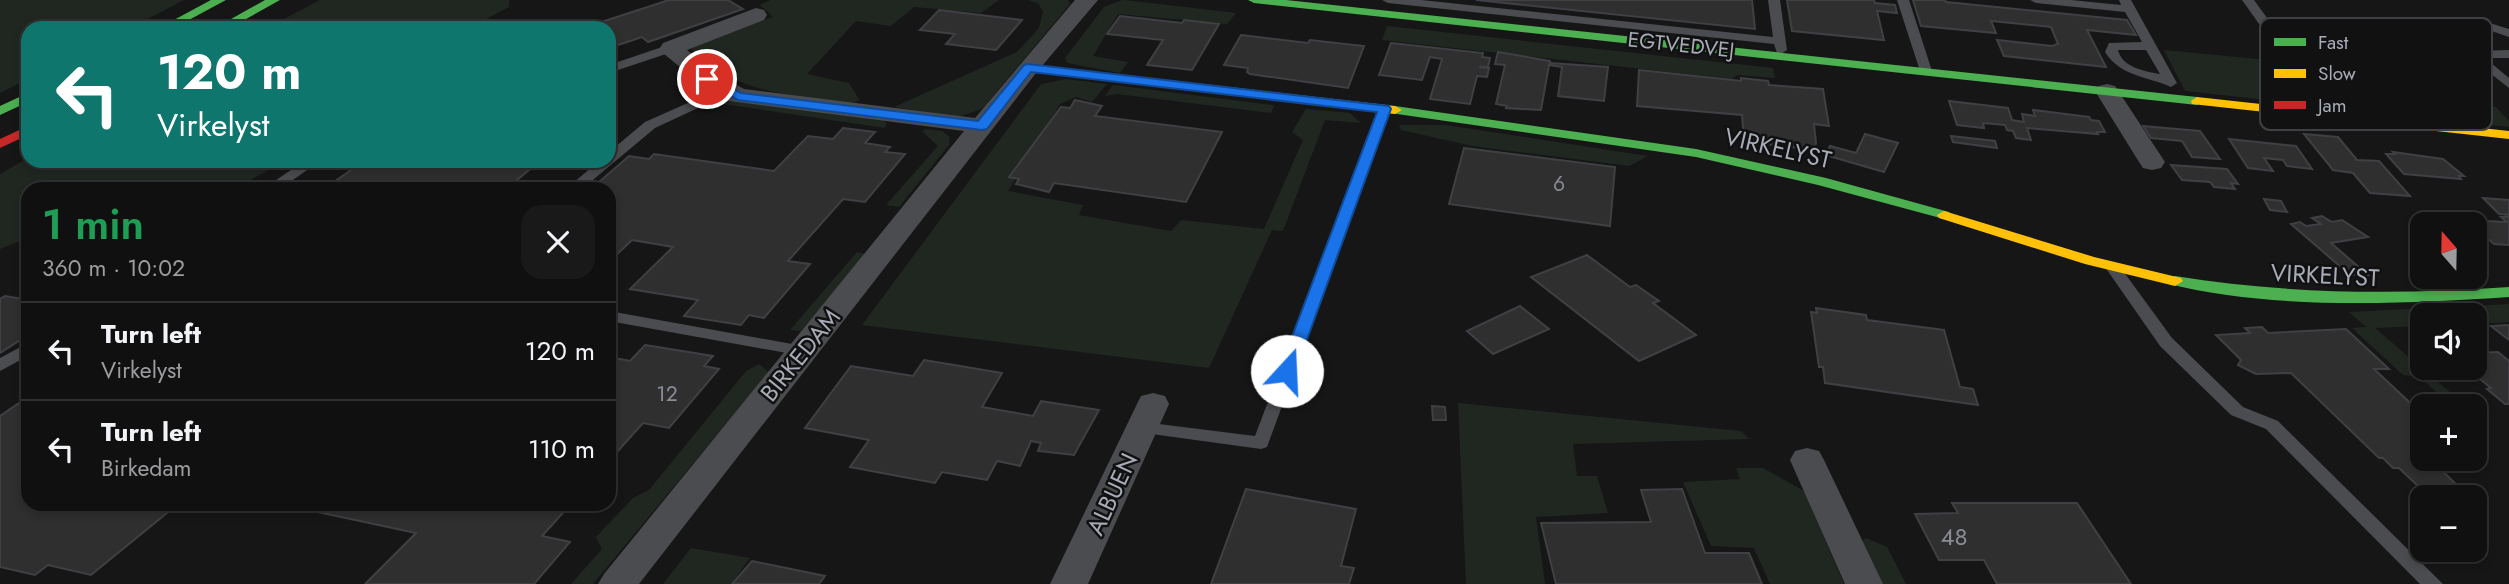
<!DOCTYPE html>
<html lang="en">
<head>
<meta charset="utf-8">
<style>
  :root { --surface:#101011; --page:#19191a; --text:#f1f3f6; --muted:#9c9d9f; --line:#303031 }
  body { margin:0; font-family:Jost,sans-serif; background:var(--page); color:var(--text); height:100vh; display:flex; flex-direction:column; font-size:26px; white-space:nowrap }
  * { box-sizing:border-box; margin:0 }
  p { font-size:23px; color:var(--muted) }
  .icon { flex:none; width:38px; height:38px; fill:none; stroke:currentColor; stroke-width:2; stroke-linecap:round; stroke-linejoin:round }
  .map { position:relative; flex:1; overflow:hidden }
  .side { position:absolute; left:21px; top:182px; width:595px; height:329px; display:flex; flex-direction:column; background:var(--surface); border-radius:21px; box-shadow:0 4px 10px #0003,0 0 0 2px var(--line) }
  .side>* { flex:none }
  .banner { position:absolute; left:21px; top:21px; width:595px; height:147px; border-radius:21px; box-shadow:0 4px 10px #0003,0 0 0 2px var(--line); background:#0f766e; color:#fff; overflow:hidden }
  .needle { width:46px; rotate:340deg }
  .controls { position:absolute; left:2410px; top:212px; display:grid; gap:14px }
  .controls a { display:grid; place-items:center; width:77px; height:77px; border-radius:14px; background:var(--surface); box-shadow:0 4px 10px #0003,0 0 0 2px var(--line); font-size:35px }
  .pin { position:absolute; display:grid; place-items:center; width:60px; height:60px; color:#fff; margin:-30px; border:4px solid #fff; border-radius:50%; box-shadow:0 2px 7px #0007 }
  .me { position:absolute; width:77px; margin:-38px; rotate:20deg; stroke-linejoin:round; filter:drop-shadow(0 0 5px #0008) }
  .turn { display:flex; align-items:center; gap:24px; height:147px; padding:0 21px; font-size:32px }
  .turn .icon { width:91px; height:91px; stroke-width:2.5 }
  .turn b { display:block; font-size:49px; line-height:60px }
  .round { display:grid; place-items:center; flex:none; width:74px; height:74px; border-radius:21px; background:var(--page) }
  .headline { display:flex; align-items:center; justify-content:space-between; height:119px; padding:0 21px }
  h1 { font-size:42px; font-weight:600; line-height:52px; color:#1e9e55 }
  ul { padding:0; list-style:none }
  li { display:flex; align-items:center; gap:21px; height:98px; padding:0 21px; border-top:2px solid var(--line) }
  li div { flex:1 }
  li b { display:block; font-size:26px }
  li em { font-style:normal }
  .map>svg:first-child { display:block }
  .green { fill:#202721 }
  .building { fill:#2f2f30; stroke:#3f4043; stroke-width:2 }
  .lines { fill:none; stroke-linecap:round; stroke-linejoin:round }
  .lane { fill:#4b4c4f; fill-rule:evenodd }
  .street { fill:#4b4c4f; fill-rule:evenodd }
  .fast { fill:#4caf50; fill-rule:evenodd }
  .slow { fill:#ffc107; fill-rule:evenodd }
  .jam { fill:#c62828; fill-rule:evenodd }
  .route { fill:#1a73e8; stroke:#114b97; stroke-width:2 }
  .labels { text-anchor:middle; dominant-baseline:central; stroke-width:5; stroke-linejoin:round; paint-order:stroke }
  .far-street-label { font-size:21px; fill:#a8acb7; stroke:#111112 }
  .number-label { font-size:21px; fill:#8a8d95 }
  .street-label { font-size:24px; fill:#a8acb7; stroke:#111112 }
  .near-number-label { font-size:24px; fill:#8a8d95 }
  .key { fill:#111112; stroke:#3e4044; stroke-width:2 }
  .key-label { font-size:19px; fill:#a8acb7 }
</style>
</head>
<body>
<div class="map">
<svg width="2509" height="584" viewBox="0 0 2509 584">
  <rect width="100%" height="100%" fill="#161617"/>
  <!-- green -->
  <g class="green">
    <path d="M0,0H184L130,28H28V79L0,93Z"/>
    <path d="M320,0H509V7L469,28H267Z"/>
    <path d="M771,0H999L981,13L914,7L891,26L856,21L807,74L849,83L860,101L848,103C792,95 732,93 691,49L705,40L773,17L760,5Z"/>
    <path d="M1028,0H1068L1070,4L982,109L958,117L894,107L1017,52L1039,28L1043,12L1038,3Z"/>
    <path d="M1122,0H1125L1236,13L1227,24L1118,14L1093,56L1128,62L1120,73L1067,63L1065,58L1104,7Z"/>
    <path d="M1387,26L1773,68L1775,78L1738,75L1732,79L1382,40Z"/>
    <path d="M2164,50L2268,60L2308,101L2295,103L2185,91Z"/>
    <path d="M1066,79L1107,84L1092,102L1076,97L1060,104L1008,191L1083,205L1079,215L1171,231L1181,220L1264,229L1303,140L1292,132L1306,109L1350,113L1361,123L1325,120L1283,231L1272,230L1209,368L862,325L1041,84Z"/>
    <path d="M1113,85L1272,105L1274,106L1271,113L1117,94L1105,96Z"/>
    <path d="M2342,93L2496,107L2509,121V127L2357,111Z"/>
    <path d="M731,99L883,121L887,123L885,128L723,104L707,109L703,107Z"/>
    <path d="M1399,125H1446L1648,156L1629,166L1472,146L1401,130Z"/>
    <path d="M926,129L942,131L950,137L949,145L899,207L886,205L938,146L922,131Z"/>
    <path d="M28,158V161H284L235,189H28V238L0,249V174Z"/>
    <path d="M857,252L867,254L801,331L790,330Z"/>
    <path d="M2509,304V322L2475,324L2474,315H2422V326L2375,328L2466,406H2453L2419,377L2403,375L2352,328L2366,327L2349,312Z"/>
    <path d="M759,364L769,372L593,584H571L602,549L596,537L633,498L649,490L746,371Z"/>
    <path d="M1458,403L1741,431L1749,439L1573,444L1577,476H1597L1608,513L1536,517L1545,584H1466Z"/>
    <path d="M1736,468H1763L1804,491L1844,584H1770L1754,548L1711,546L1683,482L1740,479Z"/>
    <path d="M1866,538L1887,547L1906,584H1882L1858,544Z"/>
    <path d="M691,548L750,558L731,584H663Z"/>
  </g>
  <!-- building -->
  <g class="building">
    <path d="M669,0H728L743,9L648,42L642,37L609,48V28H583Z"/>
    <path d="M1476,0H1752L1755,29Z"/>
    <path d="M1787,0H1874L1875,3L1895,5L1897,13L1877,11L1884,40L1792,31Z"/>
    <path d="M1913,0H1945L1946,2L2127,20L2136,35L2087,30L2106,67L2004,56L1997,40L2052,46L2058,44L2051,27L1991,21L1996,33L1921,26Z"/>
    <path d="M939,10L1022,20L996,50L946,44L955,34L920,30Z"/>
    <path d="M1120,16L1182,23L1184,20L1219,24L1192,70L1147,65L1163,40L1107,34Z"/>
    <path d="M1241,35L1308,43L1310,40L1364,46L1348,88L1250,74L1247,72L1248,68L1224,65Z"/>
    <path d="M1391,43L1483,53L1482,57L1490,58L1488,67H1479L1489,68L1487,77L1477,76L1470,104L1430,99L1442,59L1430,57L1422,80L1379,75Z"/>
    <path d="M1498,52L1550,61V63L1608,67L1604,101L1558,96L1562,67L1549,65L1541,110L1506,108L1507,106L1496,104L1505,65L1495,64Z"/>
    <path d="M1639,70L1741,81V78L1768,81L1769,85L1823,89L1829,126L1814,124L1816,143L1814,150L1744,141L1742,115L1637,106Z"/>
    <path d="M1075,100L1102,106L1095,116L1222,132L1186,202L1054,183L1049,192L1016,184L1019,179L1009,177L1061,107L1070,108Z"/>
    <path d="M1949,101L2008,108L2012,120L2024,122L2022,114L2035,116L2033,110L2089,117L2091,120L2099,121L2105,132H2097L2098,134L2027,128L2031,140L2016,138L2013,131L2007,130L2005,125L1983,123L1984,128L1957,125Z"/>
    <path d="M2143,126L2200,131L2220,159L2192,157L2182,141L2151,138Z"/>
    <path d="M843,128L875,132L865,143L890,147L885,152L905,154L865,202L843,199L788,261L810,264L764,318L749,315L741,325L684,316L698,300L630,289L673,247L632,240L609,262V189H591L629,156L649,159L654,154L774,171L808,136L833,139Z"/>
    <path d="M1865,134L1898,143L1884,172L1825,155L1830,146L1856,153Z"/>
    <path d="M2304,134L2338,137L2357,160L2379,161L2410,196L2370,193L2353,173L2333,170Z"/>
    <path d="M1951,136L1995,141L1997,148L1953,142Z"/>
    <path d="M2229,139L2296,146L2312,169L2287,166L2283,160L2264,158L2273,171L2248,168Z"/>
    <path d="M1464,148L1615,167L1610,226L1449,204Z"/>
    <path d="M2393,152L2443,159L2464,176H2459L2461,179L2404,174L2386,154H2395Z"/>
    <path d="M364,161H540L506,189H324Z"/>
    <path d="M2171,165L2227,169L2238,184L2231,183L2235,189L2214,187L2210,182L2182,180Z"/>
    <path d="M2483,198L2509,200V215L2499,214Z"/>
    <path d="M2264,199L2281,201L2287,212L2270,210Z"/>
    <path d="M2322,216L2332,222L2342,220L2368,237L2331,243L2368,275H2350L2291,224L2300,222L2306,226L2321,224L2312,218Z"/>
    <path d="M2501,217H2509V245L2494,244L2486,237L2474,236V224H2445L2439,219L2507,222Z"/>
    <path d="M1587,255L1630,287L1636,285L1659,301L1653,303L1696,335L1639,361L1531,277Z"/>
    <path d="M5,296L28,300V335L0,353V299Z"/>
    <path d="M1520,306L1549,329L1493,354L1467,331Z"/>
    <path d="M1816,308L1866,315L1867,320L1944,330L1960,387L1973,389L1978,405L1825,383L1823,367H1819L1811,312L1817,313Z"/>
    <path d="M2509,325V340L2491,326Z"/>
    <path d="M2262,327L2268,333L2346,329L2389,369H2374L2422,414V458H2429L2457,485L2419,487L2399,468H2393L2383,458H2379L2291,373L2256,374L2238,365L2241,360L2216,335L2250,333L2245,328Z"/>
    <path d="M645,345L713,356L704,366L719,369L669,428L643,423L609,461V357L630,361Z"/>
    <path d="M2498,352L2509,361V404H2505L2487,389L2491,388L2466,368H2474V353Z"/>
    <path d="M924,360L1002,373L982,407L1033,416L1041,401L1099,410L1074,455L1038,451L1041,443L1031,441L1020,466L997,461L987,480L942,472L935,483L850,467L869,440L805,428L851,366L913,376Z"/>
    <path d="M28,397V504H178L91,575L48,565L35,575L0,567V416Z"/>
    <path d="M1432,406L1445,407L1446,420H1433Z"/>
    <path d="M1246,489L1356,509L1341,566L1354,568L1349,584H1211Z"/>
    <path d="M1682,489L1705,553H1749L1762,584H1556L1541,523L1651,522L1641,490Z"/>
    <path d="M1952,503H2077L2131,584H1997L1984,560H1939L1915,514L1958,513Z"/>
    <path d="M280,504H571L542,536L570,542L534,584H365L416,533Z"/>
    <path d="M752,561L825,576L819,584H732Z"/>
  </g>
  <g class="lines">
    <!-- lane -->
    <g class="lane">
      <path d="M1382,0H1421L1773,37L1768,0H1780L1787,50L1781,54L1777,53L1774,44L1388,3Z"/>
      <path d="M1897,0H1909L1932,71L1930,74L1926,75L1920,71Z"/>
      <path d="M2030,0H2071L2121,5L2119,0H2131L2177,83L2171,87C2147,76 2121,77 2105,52L2109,43L2142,42L2125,12L2036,3ZM2118,50H2146L2160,74C2143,71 2122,67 2118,50Z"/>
      <path d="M2242,0H2254L2336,112V118H2326Z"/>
      <path d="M2457,18L2480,20L2509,29V37L2480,27L2456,26L2459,37L2477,51L2509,50V58H2485L2509,78V88L2449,41L2444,23Z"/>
      <path d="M671,44L677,48L675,51L609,73V65Z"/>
      <path d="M726,86L732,90L730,93L655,128L582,189H566L599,161H609V152L645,122Z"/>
      <path d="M1385,105L1391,109L1267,447L1261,449L1137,432L1134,428L1137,424L1143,422L1255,436L1379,109Z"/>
      <path d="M304,161H320L280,189H263Z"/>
      <path d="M2113,262L2118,264L2172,338L2243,407L2278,421L2443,584H2420L2266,429L2231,415L2160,346L2105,267Z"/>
      <path d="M609,311L803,346L811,351L803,356L609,321Z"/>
      <path d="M28,343V356L0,371V358Z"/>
    </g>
    <!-- street -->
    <g class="street">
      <path d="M1075,0H1098L1036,73L639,584H598L604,574L964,131L729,101L699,83L663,53L660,48L663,43L756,8L764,10L767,15L764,20L687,50L715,73L744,89L975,118Z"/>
      <path d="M2107,84L2115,86L2165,162L2161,168L2152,170L2143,168L2139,162L2095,91L2099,86Z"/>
      <path d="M1153,393L1165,396L1169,404L1088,584H1050L1137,404L1141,396Z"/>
      <path d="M1807,448L1819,451L1824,460L1883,584H1845L1790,460L1795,451Z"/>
    </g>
    <!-- fast -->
    <g class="fast">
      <path d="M211,0H226L174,28H159Z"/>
      <path d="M265,0H280L230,28H215Z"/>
      <path d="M1248,0H1286L2197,97L2203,101L2197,105L1254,3Z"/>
      <path d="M28,93V102L0,115V106Z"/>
      <path d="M1395,106L1696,149L1826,178L1949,212L1951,215L1944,219L1818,185L1696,157L1390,113L1388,110Z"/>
      <path d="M2175,276C2286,294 2397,295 2509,287V297C2403,304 2273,310 2169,284L2167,281L2169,278Z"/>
    </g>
    <!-- slow -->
    <g class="slow">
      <path d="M1028,64L1395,106L1402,110L1395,114L1024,71L1022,68Z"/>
      <path d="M2197,97L2509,131V139L2192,104L2191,101Z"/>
      <path d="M1944,211L2094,257L2181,278L2183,281L2175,286L2085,264L1939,218L1937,215Z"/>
    </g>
    <!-- jam -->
    <path class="jam" d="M28,126V135L0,148V139Z"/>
  </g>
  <!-- route -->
  <path class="route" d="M1028,64L1389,106L1391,109L1294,375L1287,376L1279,371L1377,112L1031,72L987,129L982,130L738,100L700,79L707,75L711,76L741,93L978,121L1024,65Z"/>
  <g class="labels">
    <!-- far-street labels -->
    <g class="far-street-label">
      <text transform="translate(1681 45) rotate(6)">EGTVEDVEJ</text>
    </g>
    <!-- number labels -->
    <g class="number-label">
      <text x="1559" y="184">6</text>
      <text x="667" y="394">12</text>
    </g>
    <!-- street labels -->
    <g class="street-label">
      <text transform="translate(1778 148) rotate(13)">VIRKELYST</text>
      <text transform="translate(2325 275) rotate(3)">VIRKELYST</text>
      <text transform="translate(800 355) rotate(-51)">BIRKEDAM</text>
      <text transform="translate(1112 494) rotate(-65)">ALBUEN</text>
    </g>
    <!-- near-number labels -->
    <g class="near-number-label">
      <text x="1954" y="536">48</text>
    </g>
  </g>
  <!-- legend -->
  <rect x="2260" y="18" width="232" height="112" rx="10" class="key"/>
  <rect x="2274" y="38" width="32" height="8" fill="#4caf50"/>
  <rect x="2274" y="69" width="32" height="9" fill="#ffc107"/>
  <rect x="2274" y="101" width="32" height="8" fill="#c62828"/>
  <g class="key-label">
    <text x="2318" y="49">Fast</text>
    <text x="2318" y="80">Slow</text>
    <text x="2318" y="112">Jam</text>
  </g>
</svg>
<div class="controls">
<a><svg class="needle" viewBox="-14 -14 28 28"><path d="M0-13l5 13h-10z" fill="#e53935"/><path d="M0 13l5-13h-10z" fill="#9c9d9f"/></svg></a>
<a><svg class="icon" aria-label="sound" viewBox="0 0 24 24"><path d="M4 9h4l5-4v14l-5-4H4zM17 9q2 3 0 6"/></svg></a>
<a>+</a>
<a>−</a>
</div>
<div class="pin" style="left:707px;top:79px;background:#d93025"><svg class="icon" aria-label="arrive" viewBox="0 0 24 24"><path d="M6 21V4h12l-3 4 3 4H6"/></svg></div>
<svg class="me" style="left:1287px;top:371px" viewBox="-20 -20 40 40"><circle r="19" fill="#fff"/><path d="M0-13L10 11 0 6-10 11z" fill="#1a73e8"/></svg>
<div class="banner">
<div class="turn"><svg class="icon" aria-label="left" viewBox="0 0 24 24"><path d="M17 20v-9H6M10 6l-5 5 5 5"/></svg><div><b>120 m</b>Virkelyst</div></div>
</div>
<section class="side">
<div class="headline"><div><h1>1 min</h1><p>360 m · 10:02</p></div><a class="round"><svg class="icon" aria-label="close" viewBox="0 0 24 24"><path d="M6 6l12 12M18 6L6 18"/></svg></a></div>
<ul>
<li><svg class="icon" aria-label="left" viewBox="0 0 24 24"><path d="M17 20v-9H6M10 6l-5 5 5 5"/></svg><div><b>Turn left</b><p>Virkelyst</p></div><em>120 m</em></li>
<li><svg class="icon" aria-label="left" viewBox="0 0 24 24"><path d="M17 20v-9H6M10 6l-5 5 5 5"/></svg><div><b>Turn left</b><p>Birkedam</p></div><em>110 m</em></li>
</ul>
</section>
</div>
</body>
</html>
